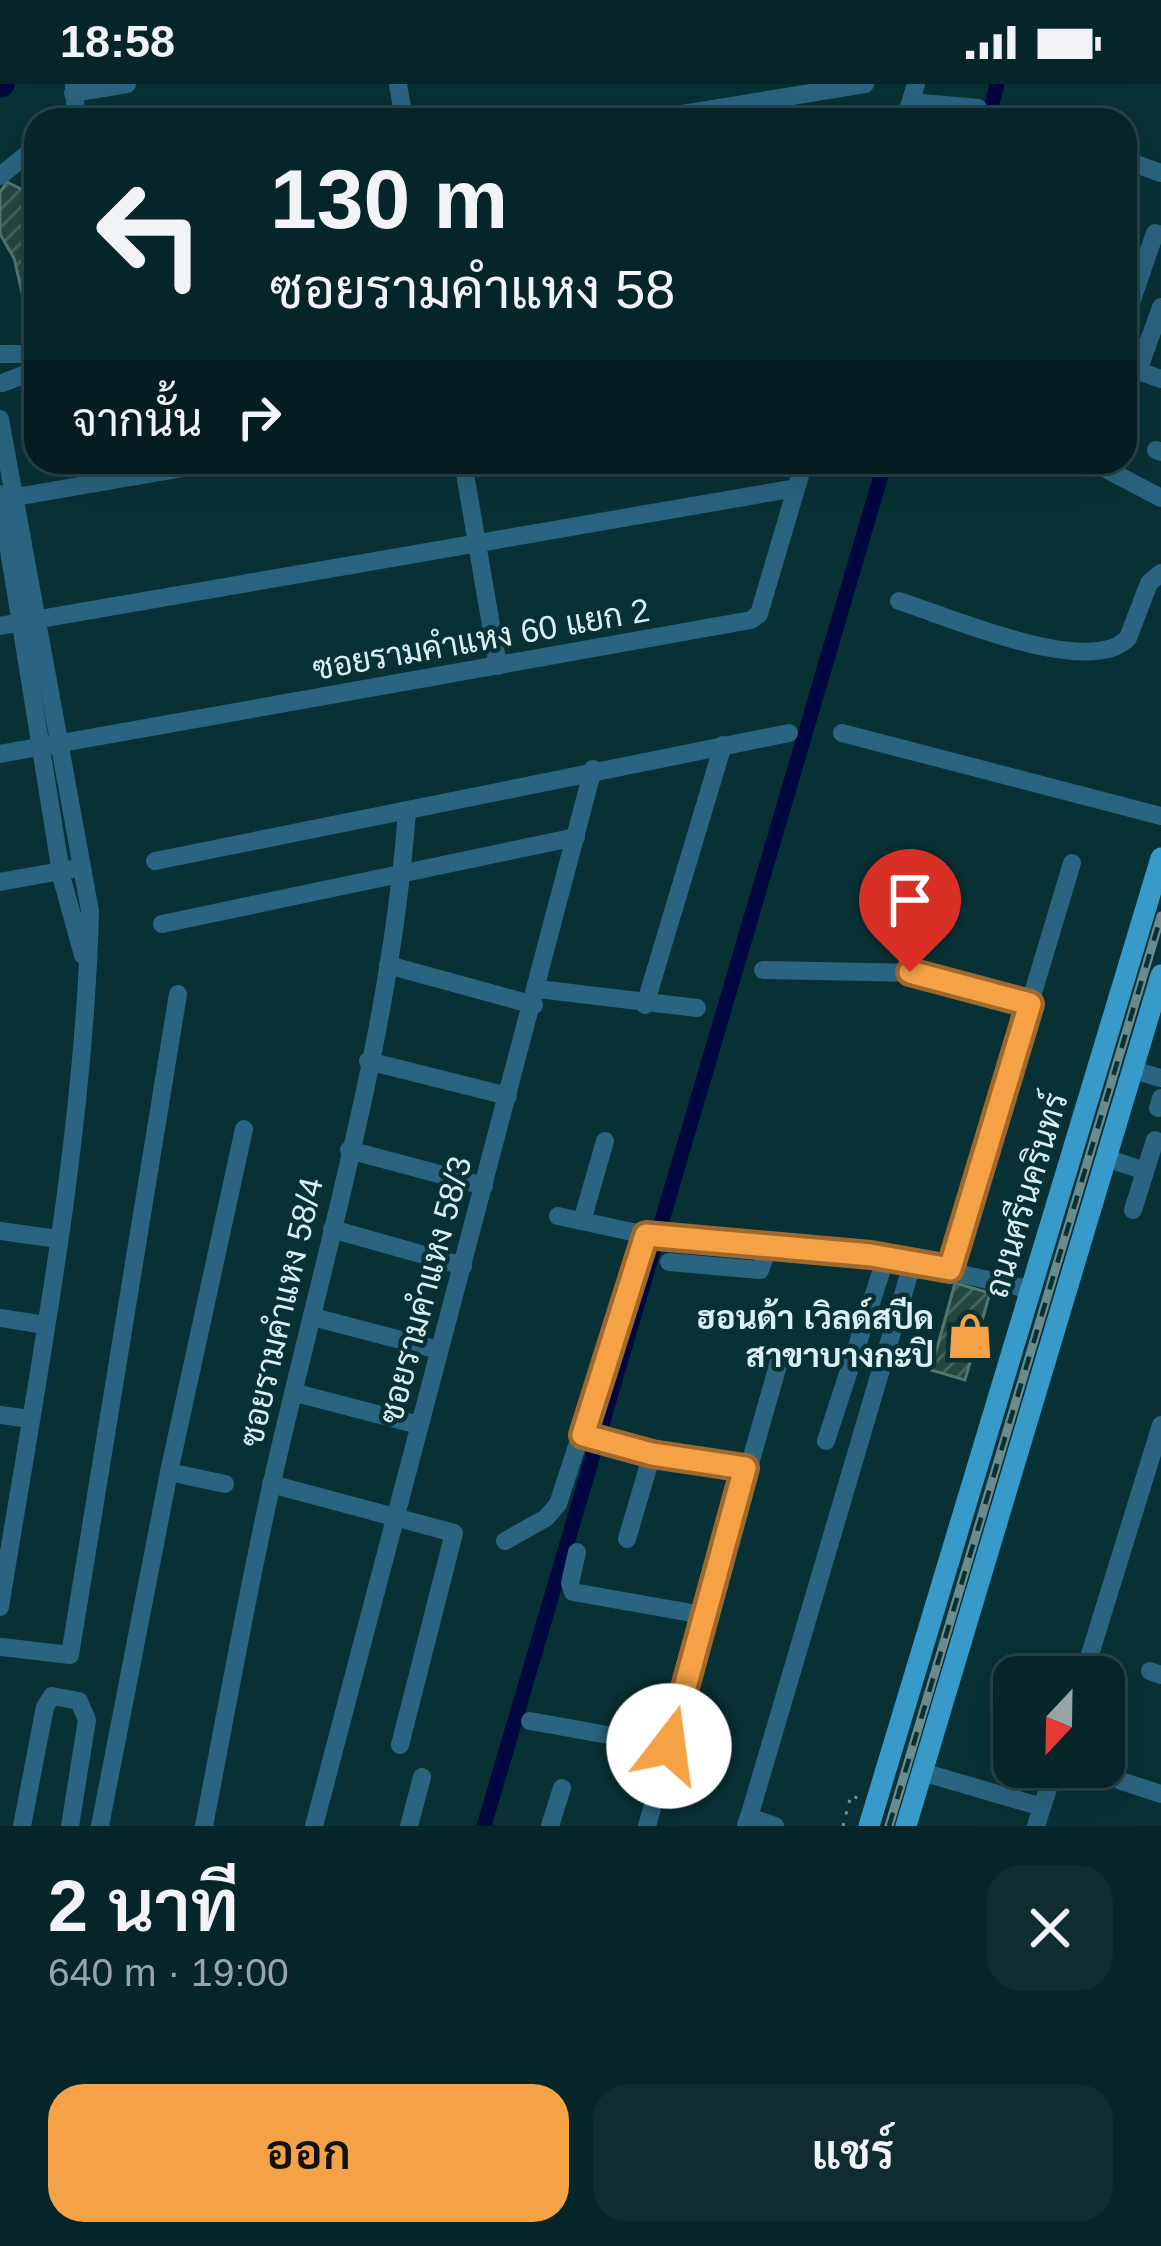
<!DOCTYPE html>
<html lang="th">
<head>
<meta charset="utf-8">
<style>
  :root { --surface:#062528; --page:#0f2d30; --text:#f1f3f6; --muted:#98a5a8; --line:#274245; --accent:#f5a246 }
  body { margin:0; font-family:Arial,Sarabun,sans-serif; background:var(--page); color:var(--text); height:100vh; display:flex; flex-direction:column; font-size:45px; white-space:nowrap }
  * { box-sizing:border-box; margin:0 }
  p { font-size:39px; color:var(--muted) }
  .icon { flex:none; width:66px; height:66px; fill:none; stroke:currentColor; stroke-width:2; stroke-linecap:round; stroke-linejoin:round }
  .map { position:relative; height:1742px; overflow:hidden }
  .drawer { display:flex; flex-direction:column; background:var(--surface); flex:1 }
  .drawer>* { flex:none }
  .top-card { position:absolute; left:24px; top:24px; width:1113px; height:366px; border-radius:36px; box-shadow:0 12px 48px #0002,0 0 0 3px var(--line); background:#062528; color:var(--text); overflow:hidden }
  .needle { width:78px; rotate:202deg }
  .controls { position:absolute; left:993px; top:1572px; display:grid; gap:24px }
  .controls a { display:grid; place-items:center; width:132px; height:132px; border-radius:24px; background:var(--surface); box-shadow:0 12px 48px #0002,0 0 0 3px var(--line); font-size:60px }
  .pin { position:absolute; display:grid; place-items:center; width:102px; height:102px; color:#fff; margin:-123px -51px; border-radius:50% 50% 50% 0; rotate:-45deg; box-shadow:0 0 12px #0007 }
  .pin .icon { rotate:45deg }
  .me { position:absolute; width:132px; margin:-66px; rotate:15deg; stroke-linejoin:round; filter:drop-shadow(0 0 9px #0008) }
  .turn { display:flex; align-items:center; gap:42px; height:252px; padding:0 48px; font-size:54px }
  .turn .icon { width:156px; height:156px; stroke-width:2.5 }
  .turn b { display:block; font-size:84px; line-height:102px }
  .then { display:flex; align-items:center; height:114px; padding:0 48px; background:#0003; gap:24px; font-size:45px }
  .round { display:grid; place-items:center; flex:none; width:126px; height:126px; border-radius:36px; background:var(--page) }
  .overview { display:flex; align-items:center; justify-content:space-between; height:204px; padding:0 48px }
  h1 { font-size:72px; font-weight:600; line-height:90px }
  .primary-button { display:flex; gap:24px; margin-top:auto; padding:24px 48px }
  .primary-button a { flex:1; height:138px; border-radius:36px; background:var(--accent); color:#111; font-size:48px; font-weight:600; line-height:138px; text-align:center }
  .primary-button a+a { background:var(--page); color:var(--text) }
  .status { display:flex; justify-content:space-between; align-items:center; height:84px; padding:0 60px; background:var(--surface); direction:ltr }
  .status svg { height:33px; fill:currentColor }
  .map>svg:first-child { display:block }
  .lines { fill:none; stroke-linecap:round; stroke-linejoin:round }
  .canal { stroke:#00073e; stroke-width:15 }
  .river { stroke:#00073e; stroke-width:27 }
  .building { fill:url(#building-hatch); stroke:#52766d; stroke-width:3 }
  .path { stroke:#779598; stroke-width:3; stroke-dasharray:3 9; stroke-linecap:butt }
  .minor { stroke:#2b6481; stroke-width:18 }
  .major { stroke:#379ac8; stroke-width:21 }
  .rail-casing { stroke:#6c8b8e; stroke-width:9 }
  .rail { stroke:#083135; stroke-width:4.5; stroke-dasharray:14; stroke-linecap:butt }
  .route-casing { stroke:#9f692e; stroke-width:30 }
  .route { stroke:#f5a246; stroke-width:21 }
  .labels { text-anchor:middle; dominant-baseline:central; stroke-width:9; stroke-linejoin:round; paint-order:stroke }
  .street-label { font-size:33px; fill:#daeff1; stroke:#083135 }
  .poi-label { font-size:33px; font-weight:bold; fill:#daeff1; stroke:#083135; text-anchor:end }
</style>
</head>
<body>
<div class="status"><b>18:58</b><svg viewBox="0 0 49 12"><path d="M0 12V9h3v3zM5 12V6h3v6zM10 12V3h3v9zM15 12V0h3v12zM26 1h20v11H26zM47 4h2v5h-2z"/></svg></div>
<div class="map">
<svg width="1161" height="1742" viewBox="0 0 1161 1742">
  <defs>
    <pattern id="building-hatch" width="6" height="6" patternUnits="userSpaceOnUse" patternTransform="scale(3)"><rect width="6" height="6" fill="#244840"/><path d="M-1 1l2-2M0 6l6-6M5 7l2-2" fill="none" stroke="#43635c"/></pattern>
  </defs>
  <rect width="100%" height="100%" fill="#083135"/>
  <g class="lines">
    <!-- canal -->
    <g class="canal">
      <path d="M988,36L997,0"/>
      <path d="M484,1742L885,378"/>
    </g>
    <!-- river -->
    <path class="river" d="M0,0H1"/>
  </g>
  <!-- building -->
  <g class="building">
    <path d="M7,98L25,107L36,122V232L28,234L14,174L0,150V108Z"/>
    <path d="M955,1199L990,1209L965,1296L931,1286Z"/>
  </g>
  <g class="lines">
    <!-- path -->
    <path class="path" d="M843,1742L851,1711L859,1715"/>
    <!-- minor -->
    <g class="minor">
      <path d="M74,0L76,36"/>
      <path d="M398,0L404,36"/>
      <path d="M73,9L127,0"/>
      <path d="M911,18L978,24"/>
      <path d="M1002,30L1018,36"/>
      <path d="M646,36L865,0"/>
      <path d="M905,36L916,0"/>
      <path d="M1125,76L1161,89"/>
      <path d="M0,92L36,63"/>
      <path d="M1125,236L1155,149L1161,151"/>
      <path d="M0,270H36"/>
      <path d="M1125,282L1161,295"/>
      <path d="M1138,287L1161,223"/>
      <path d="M2,299L36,286"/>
      <path d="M0,335L90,827C84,1060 37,1293 0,1523"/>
      <path d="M1156,366L1161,368"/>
      <path d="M463,378L498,582"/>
      <path d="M1100,382L1161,414"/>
      <path d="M0,410L62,795L83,871"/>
      <path d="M4,415L218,378"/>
      <path d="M899,517C947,532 1089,595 1128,554L1149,499L1161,489"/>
      <path d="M0,542L796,404"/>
      <path d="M842,649L1161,732"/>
      <path d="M0,670L751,536L759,530L804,378"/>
      <path d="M155,777L789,649"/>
      <path d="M0,798L72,785"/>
      <path d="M162,840L576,753"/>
      <path d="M388,881L534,921"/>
      <path d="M763,886L921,889L1029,920"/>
      <path d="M538,905L697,924"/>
      <path d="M645,921L723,661"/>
      <path d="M368,977L508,1012"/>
      <path d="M1133,986L1161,994"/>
      <path d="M1158,1024L1161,1014"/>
      <path d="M349,1066L484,1102"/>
      <path d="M1106,1074L1145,1087"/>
      <path d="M1133,1126L1155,1056"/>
      <path d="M558,1132L646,1151L891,1174L1032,1206"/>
      <path d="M582,1137L605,1057"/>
      <path d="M332,1145L463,1182"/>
      <path d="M0,1147L58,1155"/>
      <path d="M669,1178L760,1186L769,1162"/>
      <path d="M950,1185L1072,779"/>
      <path d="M313,1233L439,1266"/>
      <path d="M0,1234L45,1241"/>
      <path d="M296,1309L419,1341"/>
      <path d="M0,1331L30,1335"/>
      <path d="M583,1351L652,1370L745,1384"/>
      <path d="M826,1357L886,1173"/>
      <path d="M169,1388L225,1400"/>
      <path d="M271,1400L454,1449L400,1661"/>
      <path d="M627,1455L652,1370"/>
      <path d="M505,1457L546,1434L558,1420L646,1151"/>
      <path d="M577,1468L570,1499L573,1508L703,1531"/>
      <path d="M2,1563L70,1571L178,910"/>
      <path d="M1150,1587L1161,1591"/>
      <path d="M1083,1593L1161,1341"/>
      <path d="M530,1637L669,1662"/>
      <path d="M922,1688L1042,1723"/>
      <path d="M1121,1697L1161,1710"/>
      <path d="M749,1733L913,1177"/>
      <path d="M746,1741L749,1733L775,1742"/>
      <path d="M22,1742L45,1623L52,1612L79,1617L87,1636L70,1742"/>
      <path d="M100,1742L169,1388L244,1045"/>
      <path d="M204,1742C226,1629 246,1515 271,1403C321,1180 391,955 407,726"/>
      <path d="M314,1742L593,685"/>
      <path d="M409,1742L422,1693"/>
      <path d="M550,1742L562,1704"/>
      <path d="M647,1742L780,1274"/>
      <path d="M1036,1742L1055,1683"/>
    </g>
    <!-- major -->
    <g class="major">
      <path d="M869,1742L1161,774"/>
      <path d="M906,1742L1161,891"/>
    </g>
    <defs>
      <path id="rail" d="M889,1742L1161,832"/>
    </defs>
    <!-- rail casing -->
    <use href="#rail" class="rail-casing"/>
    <!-- rail -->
    <use href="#rail" class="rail"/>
  </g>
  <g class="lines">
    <defs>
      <path id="route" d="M669,1662L745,1384L652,1370L583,1351L646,1151L871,1171L950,1185L1030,920L910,888"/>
    </defs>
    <!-- route casing -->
    <use href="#route" class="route-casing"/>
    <!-- route -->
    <use href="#route" class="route"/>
  </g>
  <!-- icons -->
  <defs>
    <symbol id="shop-bare" viewBox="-9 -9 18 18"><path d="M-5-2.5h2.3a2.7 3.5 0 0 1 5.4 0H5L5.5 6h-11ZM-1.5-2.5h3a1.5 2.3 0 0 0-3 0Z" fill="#f5a246" stroke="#083135" stroke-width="2.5" paint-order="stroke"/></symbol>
  </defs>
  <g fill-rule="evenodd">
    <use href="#shop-bare" x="937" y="1219" width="66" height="66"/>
  </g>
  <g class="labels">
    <!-- street labels -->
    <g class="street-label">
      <text transform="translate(481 555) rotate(-10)">ซอยรามคำแหง 60 แยก 2</text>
      <text transform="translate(1026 1111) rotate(-73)">ถนนศรีนครินทร์</text>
      <text transform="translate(425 1206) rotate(-75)">ซอยรามคำแหง 58/3</text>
      <text transform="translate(281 1228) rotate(-77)">ซอยรามคำแหง 58/4</text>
    </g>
    <!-- poi labels -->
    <g class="poi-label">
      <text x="934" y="1233">ฮอนด้า เวิลด์สปีด<tspan x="934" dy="38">สาขาบางกะปิ</tspan></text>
    </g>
  </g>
</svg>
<div class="controls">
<a><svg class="needle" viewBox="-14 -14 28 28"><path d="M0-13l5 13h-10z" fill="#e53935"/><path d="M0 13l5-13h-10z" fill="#98a5a8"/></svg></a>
</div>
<div class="pin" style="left:910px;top:888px;background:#d93025"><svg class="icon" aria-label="arrive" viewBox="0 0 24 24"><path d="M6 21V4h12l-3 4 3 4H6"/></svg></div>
<svg class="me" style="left:669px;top:1662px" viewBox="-20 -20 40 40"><circle r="19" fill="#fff"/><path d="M0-13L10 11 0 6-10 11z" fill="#f5a246"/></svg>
<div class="top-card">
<div class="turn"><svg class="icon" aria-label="left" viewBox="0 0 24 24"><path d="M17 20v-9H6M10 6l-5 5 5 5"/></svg><div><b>130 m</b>ซอยรามคำแหง 58</div></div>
<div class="then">จากนั้น<svg class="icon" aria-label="right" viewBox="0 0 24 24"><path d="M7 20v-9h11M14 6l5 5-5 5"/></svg></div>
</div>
</div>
<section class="drawer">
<div class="overview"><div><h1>2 นาที</h1><p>640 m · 19:00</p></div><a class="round"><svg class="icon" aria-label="close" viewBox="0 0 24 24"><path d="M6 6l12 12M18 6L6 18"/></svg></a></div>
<div class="primary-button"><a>ออก</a><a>แชร์</a></div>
</section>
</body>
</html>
